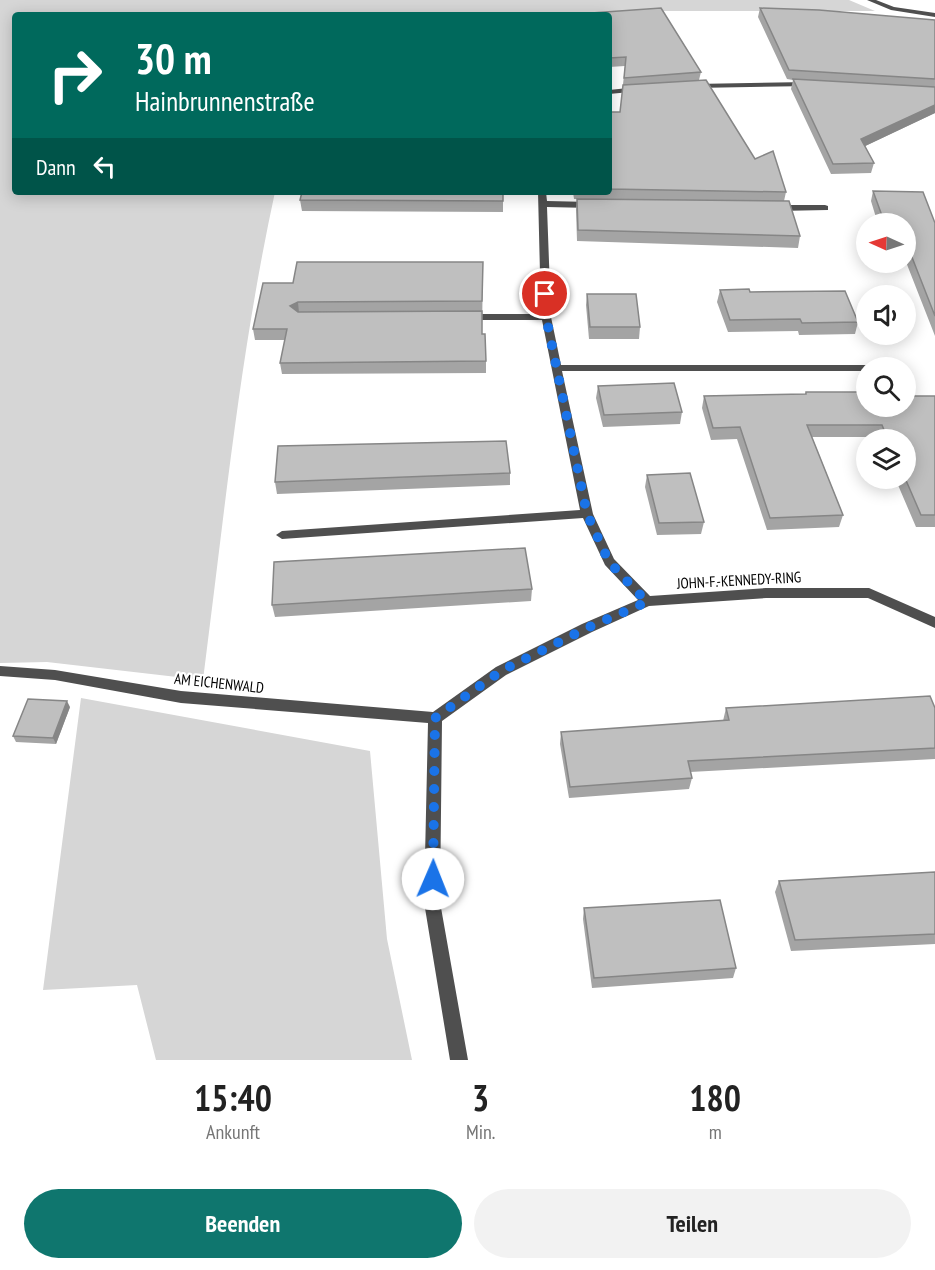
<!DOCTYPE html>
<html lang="de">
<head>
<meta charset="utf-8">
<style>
  :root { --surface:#fff; --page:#f2f2f2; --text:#222; --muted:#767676; --accent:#0f766e }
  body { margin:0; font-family:"PT Sans Narrow",sans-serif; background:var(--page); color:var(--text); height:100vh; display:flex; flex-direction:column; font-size:22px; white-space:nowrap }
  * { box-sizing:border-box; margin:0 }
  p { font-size:20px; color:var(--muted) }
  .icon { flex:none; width:33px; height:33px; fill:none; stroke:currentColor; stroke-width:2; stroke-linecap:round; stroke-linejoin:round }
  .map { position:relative; height:1060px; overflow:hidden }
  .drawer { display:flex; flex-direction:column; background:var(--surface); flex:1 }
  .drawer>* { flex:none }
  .hud { position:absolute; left:12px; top:12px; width:600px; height:183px; border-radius:6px; box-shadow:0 3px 15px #0003; background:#00695c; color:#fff; overflow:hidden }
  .needle { width:39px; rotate:273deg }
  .tools { position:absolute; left:856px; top:213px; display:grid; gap:12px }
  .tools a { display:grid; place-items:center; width:60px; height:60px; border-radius:50%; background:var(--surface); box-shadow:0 3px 15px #0003; font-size:30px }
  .pin { position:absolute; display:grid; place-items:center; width:51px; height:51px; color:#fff; margin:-26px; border:3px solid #fff; border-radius:50%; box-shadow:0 2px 6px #0007 }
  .me { position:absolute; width:66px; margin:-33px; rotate:1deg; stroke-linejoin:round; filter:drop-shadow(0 0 4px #0008) }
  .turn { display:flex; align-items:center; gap:21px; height:126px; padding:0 24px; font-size:27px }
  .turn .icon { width:78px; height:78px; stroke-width:2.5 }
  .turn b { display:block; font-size:42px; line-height:51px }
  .then { display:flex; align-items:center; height:57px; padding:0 24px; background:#0003; gap:12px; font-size:22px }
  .eta { display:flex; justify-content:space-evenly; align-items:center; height:102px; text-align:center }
  .eta b { font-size:36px; font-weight:600; line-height:42px }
  .action { display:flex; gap:12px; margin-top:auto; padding:12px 24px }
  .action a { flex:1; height:69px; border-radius:36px; background:var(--accent); color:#fff; font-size:24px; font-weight:600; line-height:69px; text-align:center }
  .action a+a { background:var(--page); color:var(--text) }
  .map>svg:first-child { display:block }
  .green { fill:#d6d6d6 }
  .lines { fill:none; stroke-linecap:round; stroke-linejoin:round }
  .street { fill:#4f4f4f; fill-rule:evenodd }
  .wall { fill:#a4a4a4 }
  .shaded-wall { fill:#868686 }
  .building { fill:#bfbfbf; stroke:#868686; stroke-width:1.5 }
  .route { stroke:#1a73e8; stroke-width:10; stroke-dasharray:0 18 }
  .labels { text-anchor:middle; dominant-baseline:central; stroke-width:4.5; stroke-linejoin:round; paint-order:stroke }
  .street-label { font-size:15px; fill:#000; stroke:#fff }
</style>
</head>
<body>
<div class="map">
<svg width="935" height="1060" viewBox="0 0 935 1060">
  <rect width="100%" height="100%" fill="#fff"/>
  <!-- green -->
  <g class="green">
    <path d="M0,0H849L875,11H665L558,15H15V192H275C240,353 224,517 203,680L47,662L0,663Z"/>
    <path d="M81,698L370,751L387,939L412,1060H156L137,985L43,990Z"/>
  </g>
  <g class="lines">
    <!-- street -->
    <g class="street">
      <path d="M867,0H876L894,7L935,13V17L891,10Z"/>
      <path d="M808,82H811V86L694,88L690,86L694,84Z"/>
      <path d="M638,87H641V91L609,94V90Z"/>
      <path d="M538,192H546L547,201L591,202L595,205L591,208L547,207L551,317L561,365H867L872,368H867V371H562L593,514L614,559L650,596L766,588H869L935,617V628L868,598H766L649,606L592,632L506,675L442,721L440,902L468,1060H450L424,902L428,723L181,703L55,680L0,676V666L55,670L181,691L433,712L496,667L582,624L638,600L605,565L583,518L282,539L276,535L282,531L580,510L542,320H467L462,317L467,314H541Z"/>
      <path d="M825,205L828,206V210L777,211L773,208L777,205Z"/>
    </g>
  </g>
  <!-- wall -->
  <g class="wall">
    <path d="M760,8L935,20V113L865,146L874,163L871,173L831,174L791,89L793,80L787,79L758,17Z"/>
    <path d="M609,15L701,72L699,80L755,159L786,192L784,201L800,236L798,248L577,241L576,210L577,199H574L573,192H609V112H620L625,66L609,67Z"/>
    <path d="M873,191L935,223V336L906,262V224H878L871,201Z"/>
    <path d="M503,192V212L302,211L300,200Z"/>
    <path d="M483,262L482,334L486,361V373L282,374L280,363L285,340H255L253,329L293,283Z"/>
    <path d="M720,290L750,292L858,322L855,334L799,335L798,331L728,332L717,302Z"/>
    <path d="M587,294L640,327L639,339H589L586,305Z"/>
    <path d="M598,386L682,412L680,424L603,427L596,398Z"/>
    <path d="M806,392L867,406L935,396V527H916L895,478H906V440H879L878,437H812L843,515L839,527L767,530L737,439L711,440L702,408L704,396L805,394Z"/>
    <path d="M510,473V485L277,494L275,482Z"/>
    <path d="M647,475L704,522L701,534L657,535L645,487Z"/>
    <path d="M532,589L531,601L275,617L272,605Z"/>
    <path d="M70,707L56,744L16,742L13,736Z"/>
    <path d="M726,708H935V759L690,772L692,778L689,789L569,798L560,744L561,732L723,721Z"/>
    <path d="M935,872V944L791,951L775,892L779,881Z"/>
    <path d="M584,908L736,968L733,978L592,988L583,919Z"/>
  </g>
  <!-- shaded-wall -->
  <g class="shaded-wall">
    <path d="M935,105V113L859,149L861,139Z"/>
    <path d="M298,302L299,313L290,306Z"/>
    <path d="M67,701L70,707L56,744L53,738Z"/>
  </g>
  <!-- building -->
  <g class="building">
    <path d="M661,8L701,72L624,78L626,57L609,58V15H563Z"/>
    <path d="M760,8L819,10L935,20V79L789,70Z"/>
    <path d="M793,79L935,87V105L861,139L874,163L833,164Z"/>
    <path d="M706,80L755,159L773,151L786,192L609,189V112H620L623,85Z"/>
    <path d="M873,191L923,192L935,223V316L906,242V224H885Z"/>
    <path d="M302,192H503V201L300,200Z"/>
    <path d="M577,199L789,201L800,236L578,230Z"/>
    <path d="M297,262H483L482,301L298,302L290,306L298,312L482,311V334H485L486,361L280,363L287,329H253L263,283H293Z"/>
    <path d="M749,289L750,292L845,291L858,322L802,323L800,319L730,320L720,290Z"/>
    <path d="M587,294H636L640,327H590Z"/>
    <path d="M674,383L682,412L604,415L598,386Z"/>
    <path d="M806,392H867V406H906V396H935V515H921L905,478H906V440H888L882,425H807L843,515L770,518L740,427L713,428L704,396L806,394Z"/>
    <path d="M506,441L510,473L275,482L278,446Z"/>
    <path d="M690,473L704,522L659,523L647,475Z"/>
    <path d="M525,548L532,589L272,605L274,562Z"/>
    <path d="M930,696L935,708V748L688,761L692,778L570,787L561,732L729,720L726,708Z"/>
    <path d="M28,699L67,701L53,738L13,736Z"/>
    <path d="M935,872V934L795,940L779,881Z"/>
    <path d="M720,900L736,968L594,978L584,908Z"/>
  </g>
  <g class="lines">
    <!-- route -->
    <path class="route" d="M433,879L435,718L501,671L587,628L647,602L609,562L587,514L546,317L545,294"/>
  </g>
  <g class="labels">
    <!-- street labels -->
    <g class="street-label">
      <text transform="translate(739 580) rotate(-3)">JOHN-F.-KENNEDY-RING</text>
      <text transform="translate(219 683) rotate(6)">AM EICHENWALD</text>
    </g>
  </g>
</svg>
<div class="tools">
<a><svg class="needle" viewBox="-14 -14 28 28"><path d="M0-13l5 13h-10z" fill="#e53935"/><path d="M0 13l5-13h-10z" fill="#767676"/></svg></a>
<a><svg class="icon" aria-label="sound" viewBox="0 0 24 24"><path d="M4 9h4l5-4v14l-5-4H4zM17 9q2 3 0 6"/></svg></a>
<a><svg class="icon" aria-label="search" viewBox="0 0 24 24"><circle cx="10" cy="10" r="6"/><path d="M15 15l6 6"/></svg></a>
<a><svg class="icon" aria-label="layers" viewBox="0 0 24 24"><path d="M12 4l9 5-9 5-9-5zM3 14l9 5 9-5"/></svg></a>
</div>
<div class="pin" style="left:545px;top:294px;background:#d93025"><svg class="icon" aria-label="arrive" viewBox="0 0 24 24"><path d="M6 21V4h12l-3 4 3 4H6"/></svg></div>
<svg class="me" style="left:433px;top:879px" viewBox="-20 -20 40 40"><circle r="19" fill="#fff"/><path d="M0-13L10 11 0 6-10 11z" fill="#1a73e8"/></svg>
<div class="hud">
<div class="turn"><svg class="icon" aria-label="right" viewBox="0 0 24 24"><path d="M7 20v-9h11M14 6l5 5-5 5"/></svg><div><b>30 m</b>Hainbrunnenstraße</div></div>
<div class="then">Dann<svg class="icon" aria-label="left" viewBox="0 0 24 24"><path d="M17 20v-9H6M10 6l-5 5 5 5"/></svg></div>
</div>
</div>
<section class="drawer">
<div class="eta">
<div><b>15:40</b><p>Ankunft</p></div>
<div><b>3</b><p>Min.</p></div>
<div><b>180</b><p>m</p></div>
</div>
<div class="action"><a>Beenden</a><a>Teilen</a></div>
</section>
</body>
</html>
